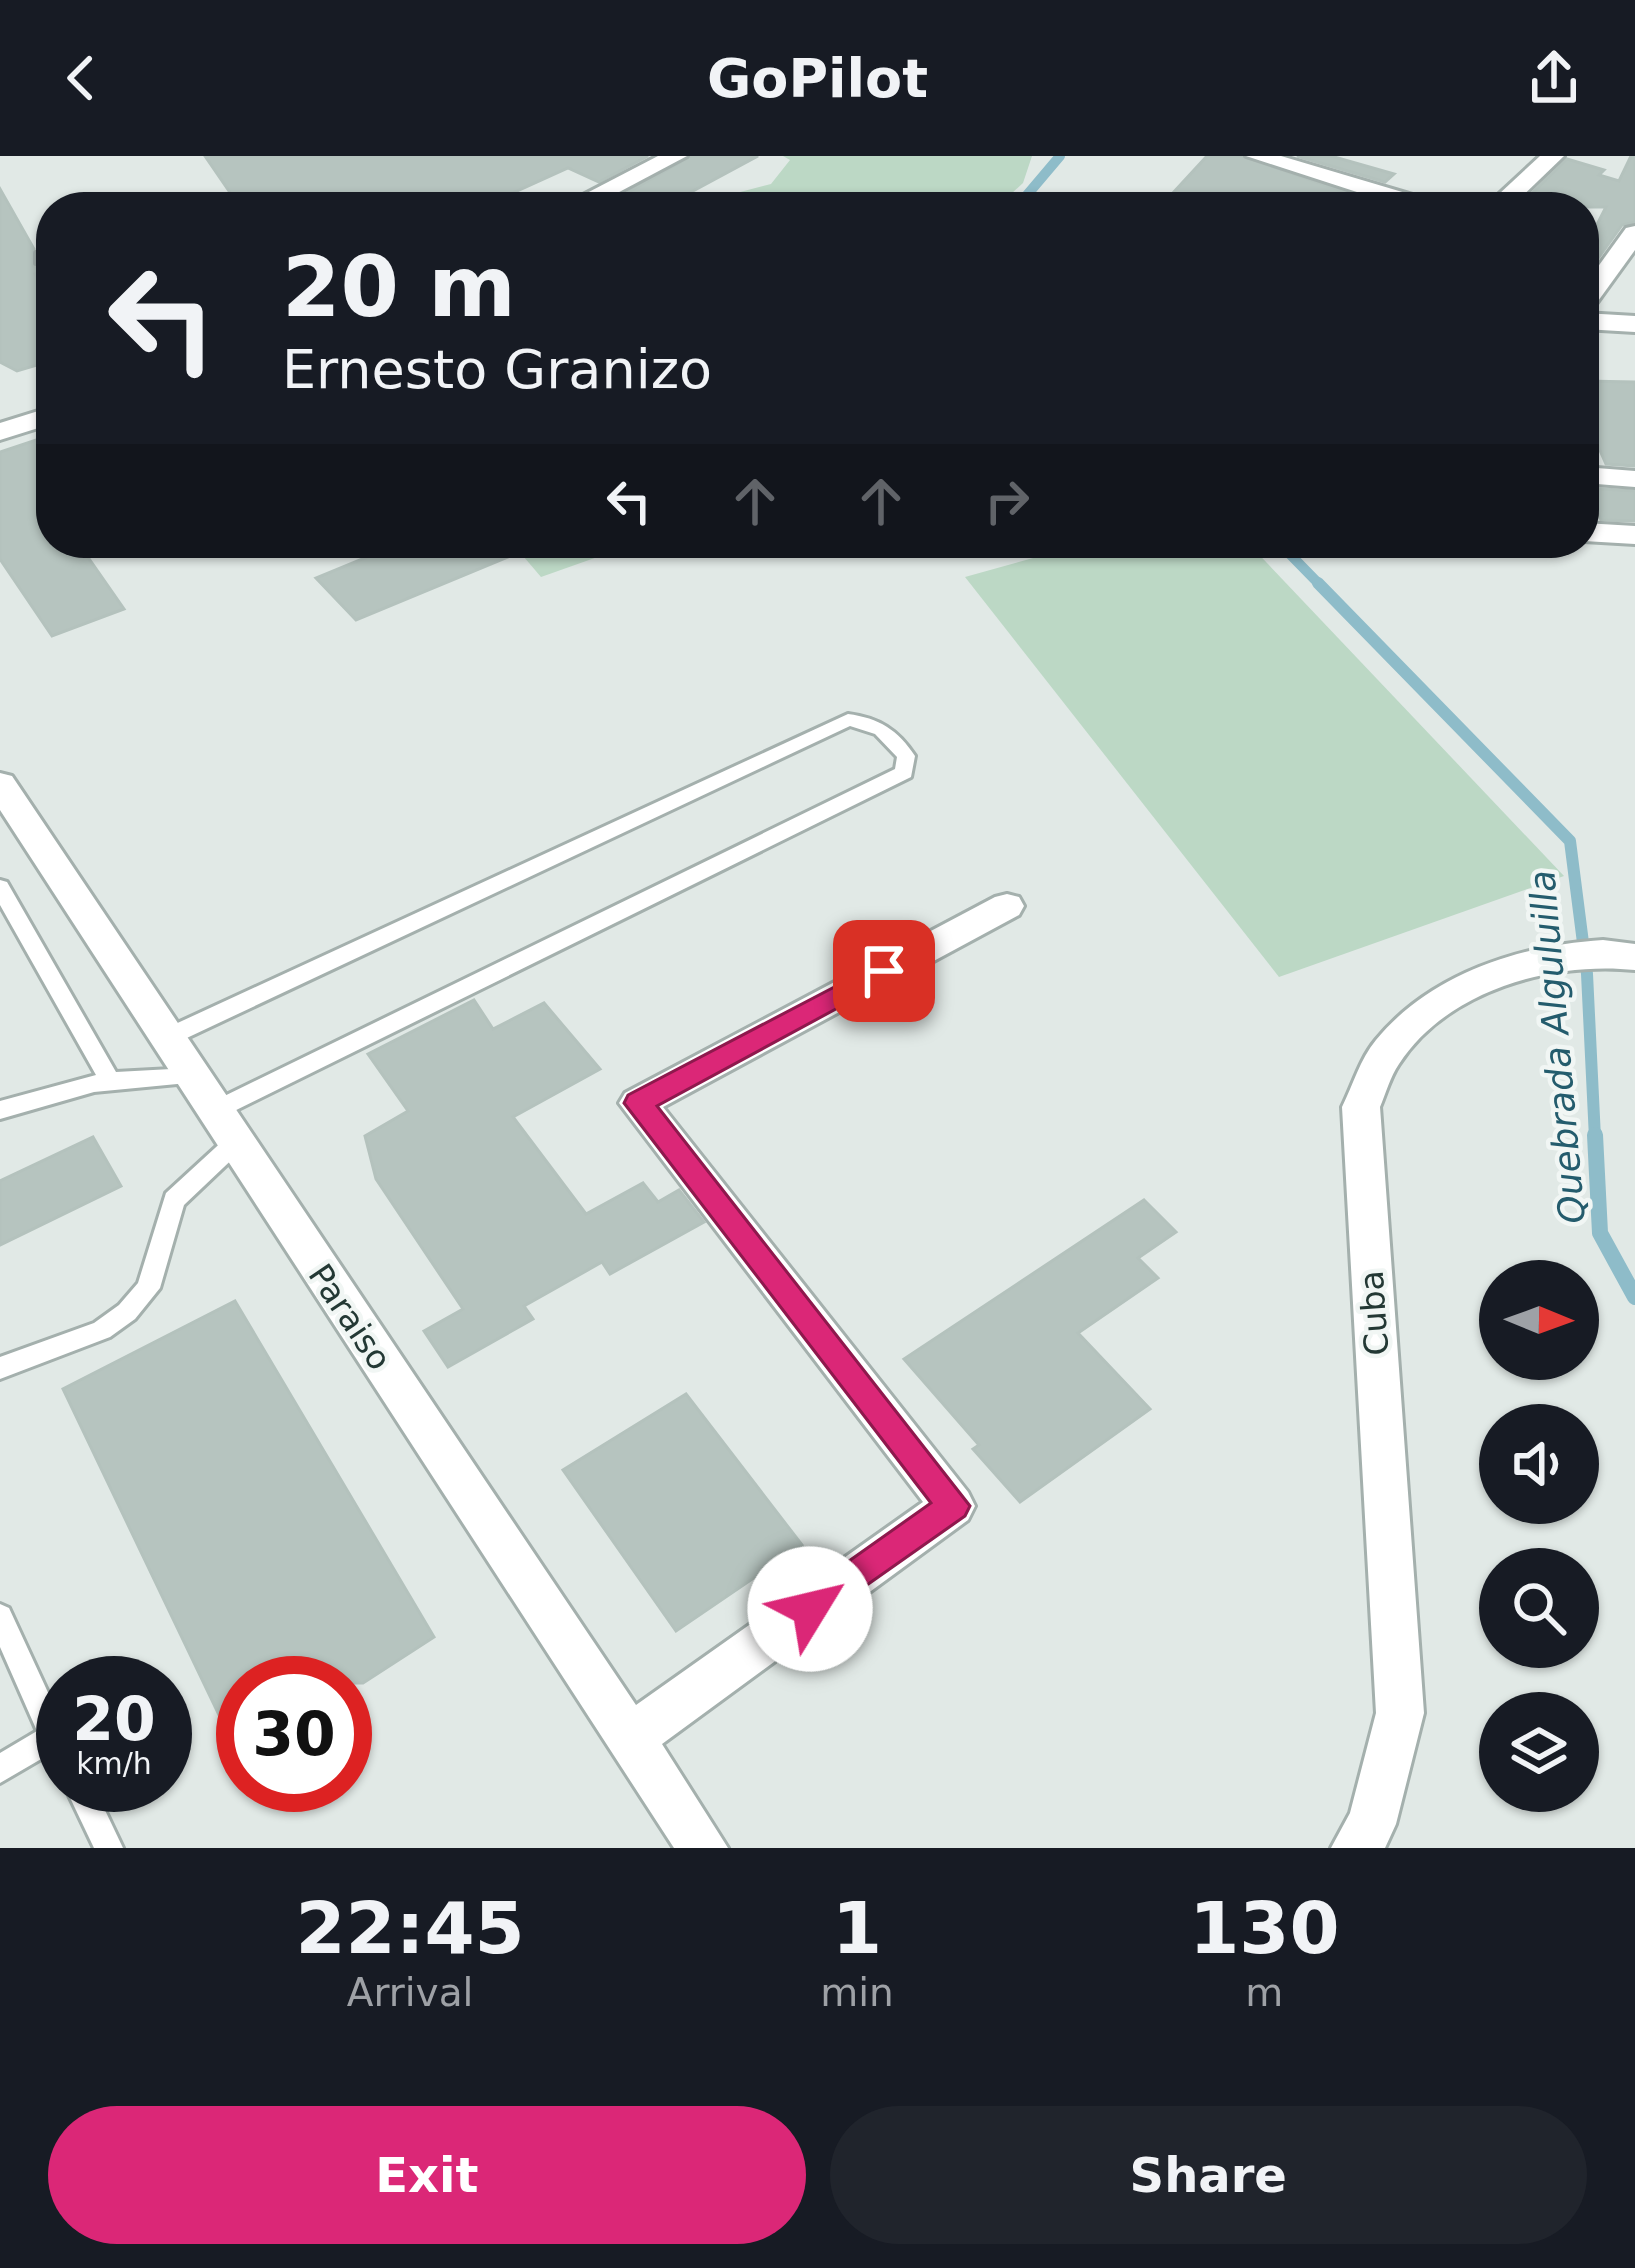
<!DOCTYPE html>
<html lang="en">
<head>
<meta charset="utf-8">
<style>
  :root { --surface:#171b24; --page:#20242c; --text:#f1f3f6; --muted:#9ea1a6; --accent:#db2777 }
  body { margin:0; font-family:"DejaVu Sans",sans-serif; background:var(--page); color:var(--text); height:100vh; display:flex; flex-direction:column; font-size:45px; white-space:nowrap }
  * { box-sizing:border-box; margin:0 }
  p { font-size:39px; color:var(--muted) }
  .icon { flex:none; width:66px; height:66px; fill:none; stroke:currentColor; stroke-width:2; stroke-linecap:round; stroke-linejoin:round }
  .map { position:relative; height:1692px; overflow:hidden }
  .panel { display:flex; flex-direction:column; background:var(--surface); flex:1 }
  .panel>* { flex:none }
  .guide { position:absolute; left:36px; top:36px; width:1563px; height:366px; border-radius:48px; box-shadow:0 3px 9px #0004; background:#171b24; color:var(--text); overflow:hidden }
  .needle { width:78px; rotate:91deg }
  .tools { position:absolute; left:1479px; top:1104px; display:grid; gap:24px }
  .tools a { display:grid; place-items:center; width:120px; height:120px; border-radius:50%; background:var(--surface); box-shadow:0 3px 9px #0004; font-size:60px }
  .speed { position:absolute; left:36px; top:1500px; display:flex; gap:24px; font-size:60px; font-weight:700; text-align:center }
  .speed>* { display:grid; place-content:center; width:156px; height:156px; border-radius:50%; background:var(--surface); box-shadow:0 3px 9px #0004; line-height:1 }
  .speed small { font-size:30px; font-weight:400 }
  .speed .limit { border:18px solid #d22; background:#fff; color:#111 }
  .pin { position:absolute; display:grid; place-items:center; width:102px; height:102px; color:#fff; margin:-51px; border-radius:24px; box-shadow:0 6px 18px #0006 }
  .me { position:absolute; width:132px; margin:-66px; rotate:54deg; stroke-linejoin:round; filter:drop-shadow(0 0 9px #0008) }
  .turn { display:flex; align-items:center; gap:42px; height:252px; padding:0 48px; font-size:54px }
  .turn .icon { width:156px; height:156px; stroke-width:2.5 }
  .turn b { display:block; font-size:84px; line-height:102px }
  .lanes { display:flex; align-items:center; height:114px; padding:0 48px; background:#0003; justify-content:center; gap:60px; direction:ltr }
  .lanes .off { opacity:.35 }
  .eta { display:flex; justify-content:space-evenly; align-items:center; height:204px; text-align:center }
  .eta b { font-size:72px; font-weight:700; line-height:84px }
  .cta { display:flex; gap:24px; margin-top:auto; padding:24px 48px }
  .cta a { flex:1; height:138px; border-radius:72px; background:var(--accent); color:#fff; font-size:48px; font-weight:700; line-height:138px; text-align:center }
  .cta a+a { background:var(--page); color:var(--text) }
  header { display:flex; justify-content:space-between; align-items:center; height:156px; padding:0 48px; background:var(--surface); font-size:54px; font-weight:700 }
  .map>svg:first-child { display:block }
  .green { fill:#bcd8c5 }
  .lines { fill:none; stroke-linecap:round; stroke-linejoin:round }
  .stream-far2 { stroke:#8ebcc9; stroke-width:10 }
  .stream-far1 { stroke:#8ebcc9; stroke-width:12 }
  .stream { stroke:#8ebcc9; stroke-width:16 }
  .building { fill:#b6c4bf; stroke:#b4c2bd; stroke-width:3 }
  .service-casing { stroke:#a4b0ad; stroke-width:6 }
  .minor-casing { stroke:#a4b0ad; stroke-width:6 }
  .service { fill:#fff; fill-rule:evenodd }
  .minor { fill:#fff; fill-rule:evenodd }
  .route { fill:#db2777; stroke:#8e194d; stroke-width:3 }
  .labels { text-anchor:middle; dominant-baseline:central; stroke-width:9; stroke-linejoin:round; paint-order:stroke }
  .street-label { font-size:33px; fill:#233834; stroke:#f1f6f4 }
  .water-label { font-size:36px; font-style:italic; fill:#245c6d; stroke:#f1f6f4 }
</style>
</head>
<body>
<header><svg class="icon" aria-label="back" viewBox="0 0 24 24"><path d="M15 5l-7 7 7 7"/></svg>GoPilot<svg class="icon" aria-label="share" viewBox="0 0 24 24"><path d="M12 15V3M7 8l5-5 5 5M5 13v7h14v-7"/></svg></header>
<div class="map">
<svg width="1635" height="1692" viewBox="0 0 1635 1692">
  <rect width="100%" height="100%" fill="#e1e9e6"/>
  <!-- green -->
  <g class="green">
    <path d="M783,0H1032L1023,27L997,51H683L771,28L790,4Z"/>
    <path d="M512,387H637L541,421Z"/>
    <path d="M1087,387H1248L1564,720L1279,821L965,421Z"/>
  </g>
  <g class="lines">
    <!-- stream-far2 -->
    <g class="stream-far2">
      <path d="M1029,51L1027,39L1060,0"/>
      <path d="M1279,387L1321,430"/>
    </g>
    <!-- stream-far1 -->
    <path class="stream-far1" d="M1318,427L1570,685L1587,818L1595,982"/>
    <!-- stream -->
    <path class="stream" d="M1595,979L1600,1077L1635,1141"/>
  </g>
  <!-- building -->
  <g class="building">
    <path d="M205,0H648L599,26L568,12L482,51H240Z"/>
    <path d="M691,0H758L663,51L625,38Z"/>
    <path d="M1207,0H1242L1368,44L1361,51H1160Z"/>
    <path d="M1297,0H1331L1394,18L1385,26Z"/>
    <path d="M1631,0H1635V66L1622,69L1584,122V94L1606,51H1518L1567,3L1604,14L1599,19L1619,25Z"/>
    <path d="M0,33L34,93L33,110L47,115L35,118L51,147V205L17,215L0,206Z"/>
    <path d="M1584,225L1635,226V310L1606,308L1584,258Z"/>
    <path d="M51,279V387H78L124,453L52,480L0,403V296Z"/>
    <path d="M1588,332L1635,335V365L1601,364Z"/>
    <path d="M401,387H539V388L356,464L316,422Z"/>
    <path d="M474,844L493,873L544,847L600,913L513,961L586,1058L643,1027L658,1046L679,1034L704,1066L610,1118L602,1106L524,1150L533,1163L448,1211L424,1175L463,1153L376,1023L365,980L408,955L368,898Z"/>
    <path d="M93,981L121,1030L0,1089V1025Z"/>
    <path d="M1144,1044L1176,1076L1138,1102L1158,1122L1078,1177L1150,1253L1020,1346L973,1293L979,1289L904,1203Z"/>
    <path d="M235,1145L434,1481L363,1527H243V1609L63,1233Z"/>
    <path d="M686,1238L802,1389L676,1475L563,1314Z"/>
  </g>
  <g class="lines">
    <defs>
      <g id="service">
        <path d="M848,558C879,562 898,574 915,600L911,621L222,961H206L203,955L206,949L895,613L897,601L875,578L850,570L174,888H158L155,882L158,876Z"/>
        <path d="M0,724L7,726L116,916L190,912L198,914L201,920L198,926L94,936L0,963V945L96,919L0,749Z"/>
        <path d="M235,978L243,981L246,987L243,993L184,1049L160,1132L135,1163L110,1181L0,1223V1201L94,1167L119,1149L138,1127L166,1037L227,981Z"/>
        <path d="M0,1448L9,1452L63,1569V1614L53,1610L48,1599L0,1627V1597L37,1575L0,1491Z"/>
        <path d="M64,1629H93L123,1692H94Z"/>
      </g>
      <g id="minor">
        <path d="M658,0H687L591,51H560Z"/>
        <path d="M1246,0H1281L1436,46L1440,51H1403Z"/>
        <path d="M1540,0H1564L1511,51H1485Z"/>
        <path d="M1635,70V94L1593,152L1584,155V130L1626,72Z"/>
        <path d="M51,93V108L36,107V97Z"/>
        <path d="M1584,157L1635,160V176L1584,173Z"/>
        <path d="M51,251V268L0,284V267Z"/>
        <path d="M1584,311L1635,315V331L1584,327Z"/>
        <path d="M1584,367L1635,370V388L1584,385Z"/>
        <path d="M0,617L12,620L636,1549L923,1346L619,947L625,937L995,741L1007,738L1019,741L1024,750L1019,759L663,951L968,1336L975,1350L968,1364L662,1588L728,1692H674L0,654Z"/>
        <path d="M1603,784L1635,788V814C1553,805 1447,834 1399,908C1390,921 1386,937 1380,951L1424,1557L1396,1668L1385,1692H1331L1350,1657L1376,1557L1342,951C1353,929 1360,903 1376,884C1430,818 1521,789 1603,784Z"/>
      </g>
    </defs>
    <!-- service casing -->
    <use href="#service" class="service-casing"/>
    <!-- minor casing -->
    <use href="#minor" class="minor-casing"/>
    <!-- service -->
    <use href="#service" class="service"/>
    <!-- minor -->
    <use href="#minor" class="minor"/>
  </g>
  <!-- route -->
  <path class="route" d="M884,805L893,808L897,815L893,822L657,950L970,1350L965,1360L810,1469L798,1464L792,1453L798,1441L931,1347L624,947L628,939Z"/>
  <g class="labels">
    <!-- street labels -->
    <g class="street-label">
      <text transform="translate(1374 1157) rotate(-94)">Cuba</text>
      <text transform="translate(350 1161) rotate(56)">Paraiso</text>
    </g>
    <!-- water labels -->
    <g class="water-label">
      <text transform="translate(1557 891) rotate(-95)">Quebrada Alguluilla</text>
    </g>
  </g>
</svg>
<div class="tools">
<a><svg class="needle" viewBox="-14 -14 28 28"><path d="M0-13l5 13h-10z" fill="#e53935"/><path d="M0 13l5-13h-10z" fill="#9ea1a6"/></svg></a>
<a><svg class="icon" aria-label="sound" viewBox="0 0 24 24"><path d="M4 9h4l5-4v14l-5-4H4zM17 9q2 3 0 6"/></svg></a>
<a><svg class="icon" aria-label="search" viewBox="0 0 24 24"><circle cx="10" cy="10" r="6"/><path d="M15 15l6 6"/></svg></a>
<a><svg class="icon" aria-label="layers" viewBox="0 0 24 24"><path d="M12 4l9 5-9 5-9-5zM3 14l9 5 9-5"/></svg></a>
</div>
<div class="speed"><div>20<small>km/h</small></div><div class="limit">30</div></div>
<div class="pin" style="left:884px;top:815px;background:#d93025"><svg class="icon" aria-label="arrive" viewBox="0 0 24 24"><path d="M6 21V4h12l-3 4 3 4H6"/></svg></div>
<svg class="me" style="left:810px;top:1453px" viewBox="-20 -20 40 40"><circle r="19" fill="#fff"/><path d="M0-13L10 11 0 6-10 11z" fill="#db2777"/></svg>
<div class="guide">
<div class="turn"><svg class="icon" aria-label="left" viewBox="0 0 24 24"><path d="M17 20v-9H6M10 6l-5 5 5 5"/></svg><div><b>20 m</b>Ernesto Granizo</div></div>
<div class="lanes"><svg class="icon" aria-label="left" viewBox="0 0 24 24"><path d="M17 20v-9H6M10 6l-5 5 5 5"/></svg><svg class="icon off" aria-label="ahead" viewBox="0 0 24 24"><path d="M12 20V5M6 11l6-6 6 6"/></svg><svg class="icon off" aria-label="ahead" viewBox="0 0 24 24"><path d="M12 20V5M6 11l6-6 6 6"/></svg><svg class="icon off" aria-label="right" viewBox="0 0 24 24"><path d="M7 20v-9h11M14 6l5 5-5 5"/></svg></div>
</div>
</div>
<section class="panel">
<div class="eta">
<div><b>22:45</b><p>Arrival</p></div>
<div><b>1</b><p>min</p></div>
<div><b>130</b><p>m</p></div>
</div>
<div class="cta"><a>Exit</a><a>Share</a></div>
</section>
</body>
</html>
